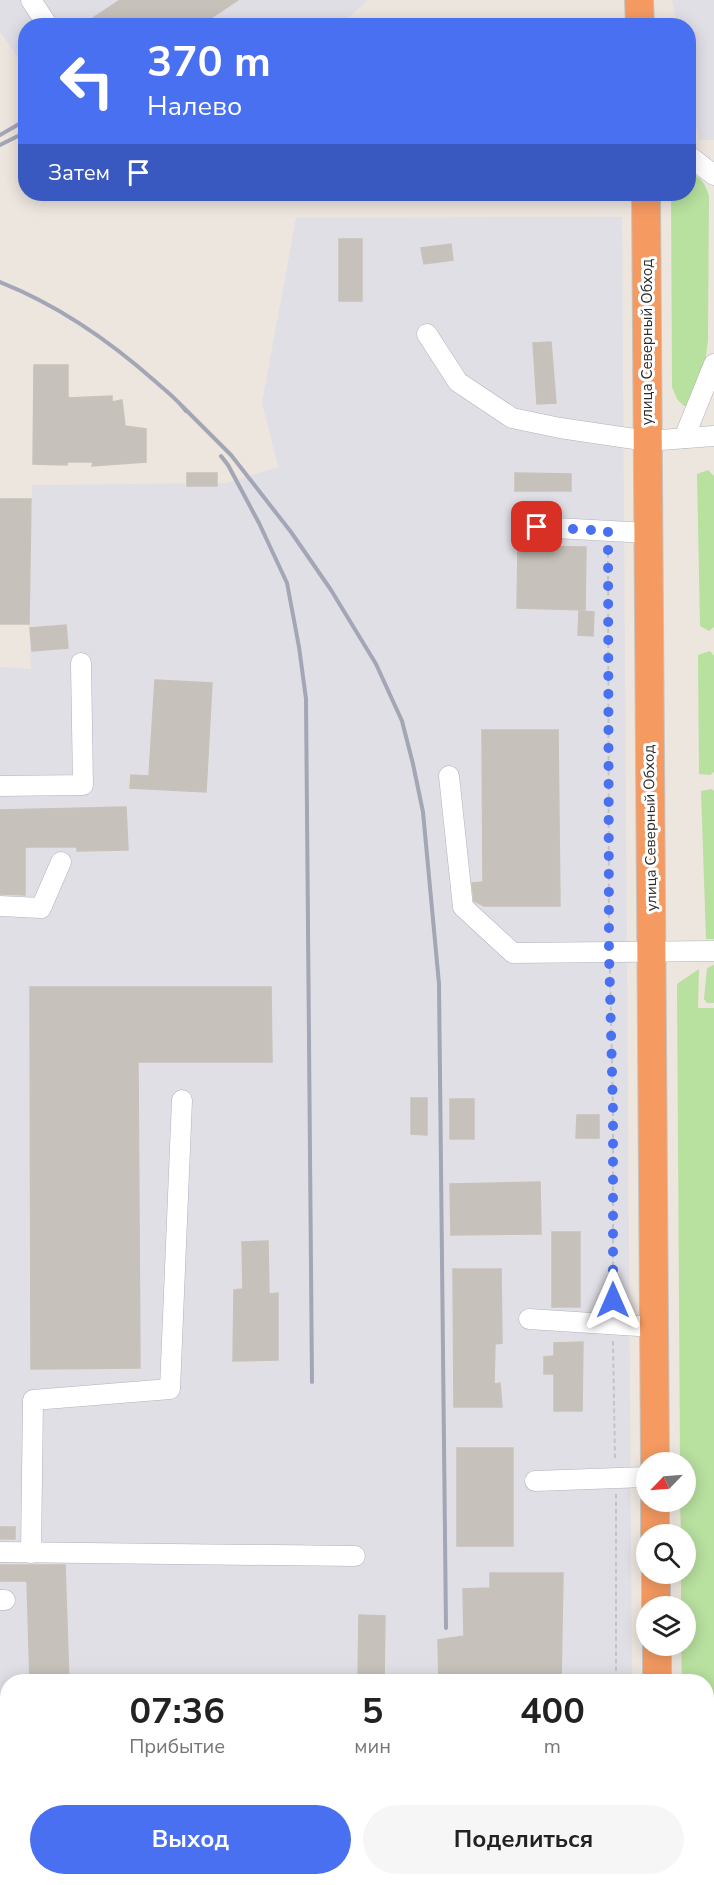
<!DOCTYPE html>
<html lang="ru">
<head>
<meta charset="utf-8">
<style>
  :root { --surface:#fff; --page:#f6f6f6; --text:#222; --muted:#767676; --accent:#4970f0 }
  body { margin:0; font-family:"Nunito Sans",sans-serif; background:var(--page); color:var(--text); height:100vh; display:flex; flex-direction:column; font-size:22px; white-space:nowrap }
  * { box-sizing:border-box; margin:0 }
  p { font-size:20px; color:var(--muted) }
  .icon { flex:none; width:33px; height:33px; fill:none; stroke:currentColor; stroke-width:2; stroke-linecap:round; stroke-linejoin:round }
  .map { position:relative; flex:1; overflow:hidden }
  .sheet { position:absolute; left:0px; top:1674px; width:714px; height:212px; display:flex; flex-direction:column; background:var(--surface); border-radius:24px 24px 0 0; box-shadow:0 3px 15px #0003 }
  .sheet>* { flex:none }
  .hud { position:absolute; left:18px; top:18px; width:678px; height:183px; border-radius:24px; box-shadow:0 3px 15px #0003; background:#4970f0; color:#fff; overflow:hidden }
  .needle { width:39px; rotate:245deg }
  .controls { position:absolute; left:636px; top:1452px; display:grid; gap:12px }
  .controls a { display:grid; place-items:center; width:60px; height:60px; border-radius:50%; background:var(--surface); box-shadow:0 3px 15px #0003; font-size:30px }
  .pin { position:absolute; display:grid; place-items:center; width:51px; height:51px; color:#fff; margin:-26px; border-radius:12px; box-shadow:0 3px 9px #0006 }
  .me { position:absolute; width:66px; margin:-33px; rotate:0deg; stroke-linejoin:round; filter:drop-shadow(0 0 4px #0008) }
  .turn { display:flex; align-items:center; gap:21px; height:126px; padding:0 30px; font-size:27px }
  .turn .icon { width:78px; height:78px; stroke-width:2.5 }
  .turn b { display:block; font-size:42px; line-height:51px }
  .then { display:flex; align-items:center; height:57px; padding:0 30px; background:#0003; gap:12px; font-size:22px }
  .eta { display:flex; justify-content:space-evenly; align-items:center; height:102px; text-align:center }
  .eta b { font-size:36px; font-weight:700; line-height:42px }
  .cta { display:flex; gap:12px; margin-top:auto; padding:12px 30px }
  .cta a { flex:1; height:69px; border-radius:36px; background:var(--accent); color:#fff; font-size:24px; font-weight:700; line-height:69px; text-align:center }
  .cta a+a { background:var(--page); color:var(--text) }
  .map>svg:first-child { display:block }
  .industrial { fill:#e1dfe6 }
  .green { fill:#b8e09f }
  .building { fill:#c6c1ba; stroke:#c8c2b9; stroke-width:1.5 }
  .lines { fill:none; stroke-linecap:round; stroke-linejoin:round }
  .minor-casing { stroke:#b0b2bc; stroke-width:21 }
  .highway-casing { stroke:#c4c4c4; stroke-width:30 }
  .path { stroke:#c4c4c4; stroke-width:2; stroke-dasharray:4.5 3; stroke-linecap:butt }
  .minor { stroke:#fff; stroke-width:20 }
  .highway { stroke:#f59b62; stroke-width:28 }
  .rail { stroke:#a2a6b5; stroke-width:4 }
  .route { stroke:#4970f0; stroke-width:10; stroke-dasharray:0 18 }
  .labels { text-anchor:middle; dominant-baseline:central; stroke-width:6; stroke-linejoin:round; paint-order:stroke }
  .street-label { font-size:15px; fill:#2c2c2c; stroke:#fff }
</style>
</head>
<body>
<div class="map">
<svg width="714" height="1885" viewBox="0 0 714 1885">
  <rect width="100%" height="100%" fill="#ede6df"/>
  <!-- industrial -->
  <g class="industrial">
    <path d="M0,0H368L340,25L26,26V65L24,66L0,32Z"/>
    <path d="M672,0H714V140H699L689,85L688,26L677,25Z"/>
    <path d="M622,217L632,1681L8,1682V1878H633V1885H0V667L31,669L29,624L32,485L227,483L278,467L262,403L296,218Z"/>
  </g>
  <!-- green -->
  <g class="green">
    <path d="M689,173C701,177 705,183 709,196L708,340L705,363L687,406H684L677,399L672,387L671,194H688Z"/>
    <path d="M708,470L714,476V627L709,631L700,626L697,474Z"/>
    <path d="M710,651L714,656V772L710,775L699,774L698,655Z"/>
    <path d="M712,789L714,791V939H706L701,791Z"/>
    <path d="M714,965V1003H707L704,999L707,968Z"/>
    <path d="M699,969L698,1008H714V1719L707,1711L706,1682L682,1681L681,1646H686V1606H681V1574H686V1534H681L680,1502H686V1462H680L677,984Z"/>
    <path d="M707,1713L714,1720V1758L707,1752Z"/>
    <path d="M707,1849L714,1870V1885H680V1878H706Z"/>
  </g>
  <!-- building -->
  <g class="building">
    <path d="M120,0H238L199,26H81Z"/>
    <rect x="339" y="239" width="23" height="62"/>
    <path d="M451,244L453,260L424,264L421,248Z"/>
    <path d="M551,342L556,403L537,404L533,343Z"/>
    <path d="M34,365H68V398L112,396V402L122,400L125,426L146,429V462L92,466L93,462H67V465L33,464Z"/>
    <rect x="187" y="473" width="30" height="13"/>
    <path d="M515,473L571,474V491H515Z"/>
    <path d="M0,499H31L29,624H0Z"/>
    <path d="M518,546L586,547L585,610L517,608Z"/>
    <path d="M579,611L594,612L593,636L578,635Z"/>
    <path d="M66,625L68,648L32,651L30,628Z"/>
    <path d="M155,680L212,683L206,792L130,788L131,775L149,776Z"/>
    <path d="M482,730H558L560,906H484L474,901L472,883L483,882Z"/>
    <path d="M126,807L128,850L77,851V847H25V895L0,894V810Z"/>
    <path d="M30,987H271L272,1062H138L140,1368L31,1369Z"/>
    <path d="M411,1098H427V1135L411,1134Z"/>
    <rect x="450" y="1099" width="24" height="40"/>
    <path d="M577,1115H599V1138H576Z"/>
    <path d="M540,1182L541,1234L451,1235L450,1184Z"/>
    <rect x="552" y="1232" width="28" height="75"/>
    <path d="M268,1241L269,1294L278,1293V1360L233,1361L234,1290L243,1289L242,1242Z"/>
    <path d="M453,1269H501L502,1343L495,1344L494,1384L500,1383L502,1407H454Z"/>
    <path d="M583,1342L582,1411H554V1374H544V1357L554,1356V1343Z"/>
    <rect x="457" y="1448" width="56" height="98"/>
    <rect x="0" y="1527" width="15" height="12"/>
    <path d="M0,1565H65L69,1682H30L27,1581H0Z"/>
    <path d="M490,1573H563L561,1682H439L438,1640L464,1636L463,1589L490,1588Z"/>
    <path d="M359,1615L385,1616L384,1682H358Z"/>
  </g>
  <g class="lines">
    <defs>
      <g id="minor">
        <path d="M31,0L48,26"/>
        <path d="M688,155L714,175"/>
        <path d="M427,334L458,382L512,418L560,428L648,441L714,436"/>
        <path d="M684,438L714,364"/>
        <path d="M537,527L648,533"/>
        <path d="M449,776L463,907L513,953L714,951"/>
        <path d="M0,786L83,785L81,663"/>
        <path d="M0,906L41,908L61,862"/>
        <path d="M529,1319L654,1327"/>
        <path d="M535,1481L646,1477"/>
        <path d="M0,1552L355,1556"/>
        <path d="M31,1553L33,1400L170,1389L182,1100"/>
        <path d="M0,1600H5"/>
        <path d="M0,1739L8,1738"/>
        <path d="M706,1770L714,1777"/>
        <path d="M0,1800H1"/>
        <path d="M706,1807L714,1824"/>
      </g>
      <g id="highway">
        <path d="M639,0L640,26"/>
        <path d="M646,194L655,1462"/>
        <path d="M655,1502V1534"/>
        <path d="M656,1574V1606"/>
        <path d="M657,1646V1682"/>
        <path d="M658,1878V1885"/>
      </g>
    </defs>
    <!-- minor casing -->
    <use href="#minor" class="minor-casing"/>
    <!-- highway casing -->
    <use href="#highway" class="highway-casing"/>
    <!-- path -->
    <g class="path">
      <path d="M608,546L609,936"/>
      <path d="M610,969L613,1111V1308"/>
      <path d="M613,1341L615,1461"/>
      <path d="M616,1494V1682"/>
      <path d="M618,1878V1885"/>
    </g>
    <!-- minor -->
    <use href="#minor" class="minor"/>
    <!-- highway -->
    <use href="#highway" class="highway"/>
    <!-- rail -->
    <g class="rail">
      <path d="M0,135L26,120"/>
      <path d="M0,145L26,132"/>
      <path d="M0,282C58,305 110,341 156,382C166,391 178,400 186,411"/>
      <path d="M182,406L231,455L291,532L331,590L376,664L402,721L413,764L423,812L439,984L446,1628"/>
      <path d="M221,456L228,465L259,523L287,583L299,647L306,699L312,1382"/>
    </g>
  </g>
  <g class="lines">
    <!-- route -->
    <path class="route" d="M537,527L608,531L609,952L613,1111V1300"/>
  </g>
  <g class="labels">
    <!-- street labels -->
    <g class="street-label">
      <text transform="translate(647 342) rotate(-90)">улица Северный Обход</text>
      <text transform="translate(650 828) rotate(-91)">улица Северный Обход</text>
    </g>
  </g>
</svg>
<div class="controls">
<a><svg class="needle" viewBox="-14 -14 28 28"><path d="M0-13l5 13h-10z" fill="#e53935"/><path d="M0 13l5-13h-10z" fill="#767676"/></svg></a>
<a><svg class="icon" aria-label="search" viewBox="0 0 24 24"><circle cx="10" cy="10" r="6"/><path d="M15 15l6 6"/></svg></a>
<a><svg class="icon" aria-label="layers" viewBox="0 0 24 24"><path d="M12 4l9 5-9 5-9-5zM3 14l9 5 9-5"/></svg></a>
</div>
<div class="pin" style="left:537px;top:527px;background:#d93025"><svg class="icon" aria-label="arrive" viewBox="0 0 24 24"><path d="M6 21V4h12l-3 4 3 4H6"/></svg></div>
<svg class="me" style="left:613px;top:1300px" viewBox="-20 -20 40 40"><path d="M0-17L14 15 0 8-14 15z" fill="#4970f0" stroke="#fff" stroke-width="4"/></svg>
<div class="hud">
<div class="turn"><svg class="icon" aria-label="left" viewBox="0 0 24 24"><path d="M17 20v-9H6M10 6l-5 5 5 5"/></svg><div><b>370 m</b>Налево</div></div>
<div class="then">Затем<svg class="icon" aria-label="arrive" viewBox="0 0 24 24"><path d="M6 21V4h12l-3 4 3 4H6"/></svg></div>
</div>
<section class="sheet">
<div class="eta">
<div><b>07:36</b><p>Прибытие</p></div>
<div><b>5</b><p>мин</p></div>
<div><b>400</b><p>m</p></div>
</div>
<div class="cta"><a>Выход</a><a>Поделиться</a></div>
</section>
</div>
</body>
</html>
